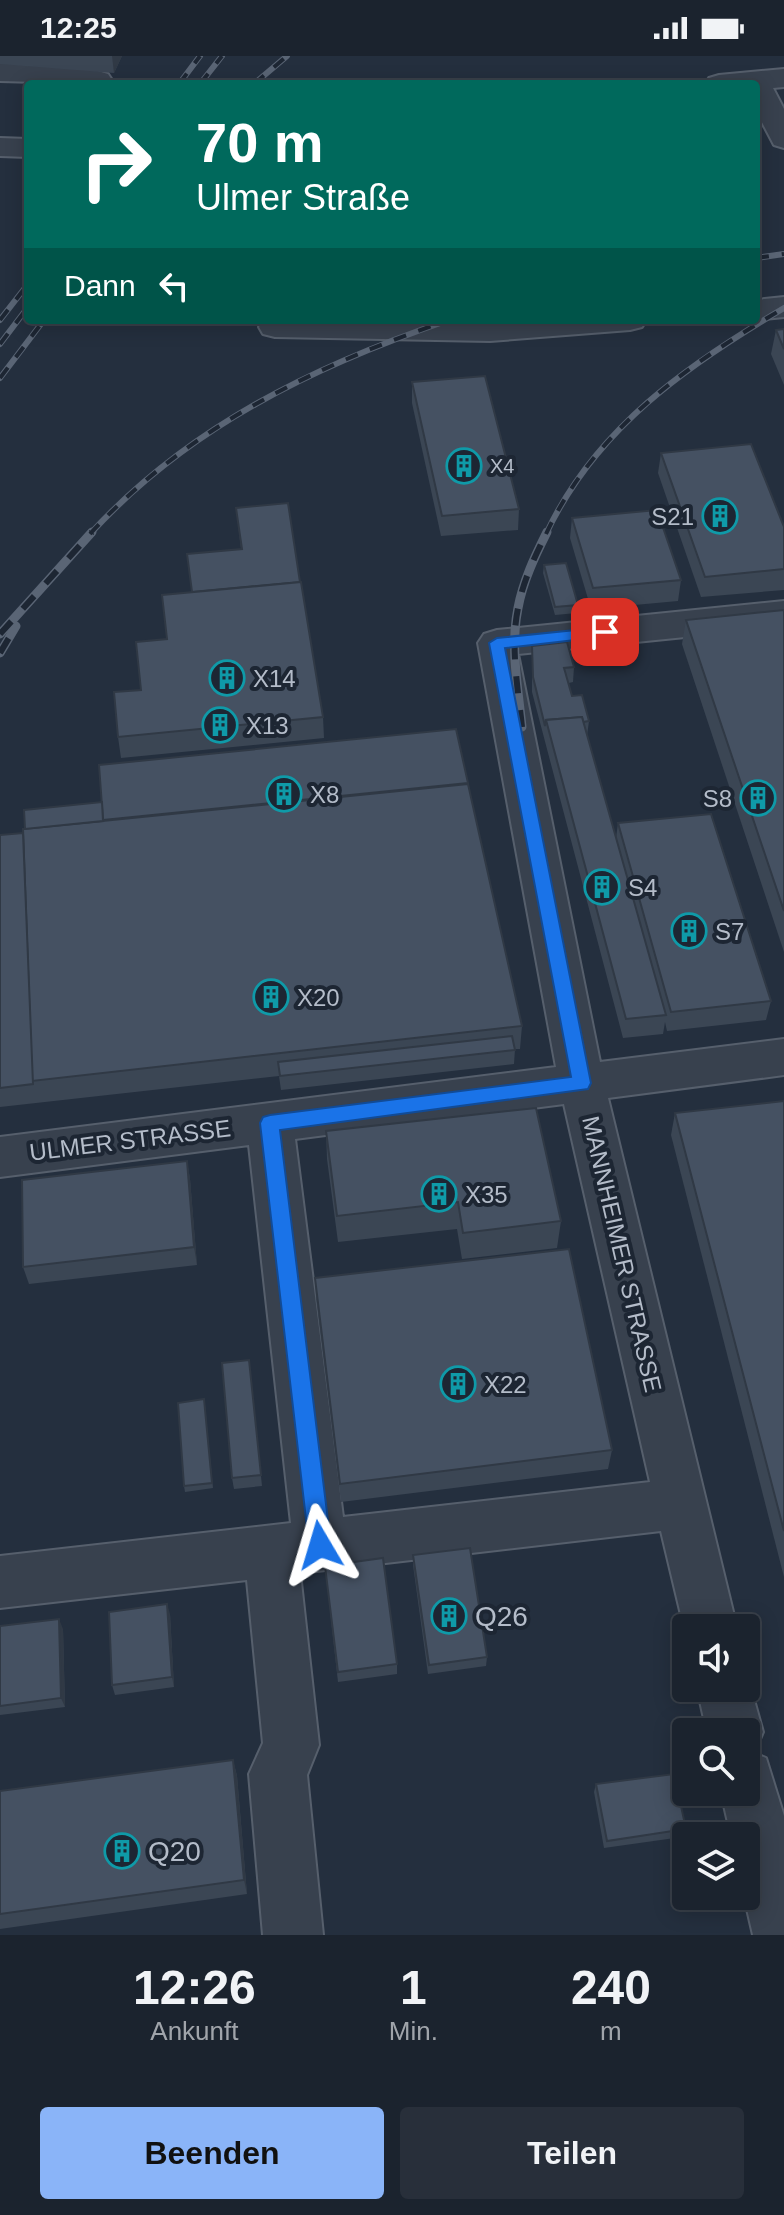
<!DOCTYPE html>
<html lang="de">
<head>
<meta charset="utf-8">
<style>
  :root { --surface:#1b232e; --page:#282f3a; --text:#f1f3f6; --muted:#a0a4aa; --line:#39404a; --accent:#8ab4f8 }
  body { margin:0; font-family:Helvetica,sans-serif; background:var(--page); color:var(--text); height:100vh; display:flex; flex-direction:column; font-size:30px; white-space:nowrap }
  * { box-sizing:border-box; margin:0 }
  p { font-size:26px; color:var(--muted) }
  .icon { flex:none; width:44px; height:44px; fill:none; stroke:currentColor; stroke-width:2; stroke-linecap:round; stroke-linejoin:round }
  .map { position:relative; height:1879px; overflow:hidden }
  .sheet { display:flex; flex-direction:column; background:var(--surface); flex:1 }
  .sheet>* { flex:none }
  .guide { position:absolute; left:24px; top:24px; width:736px; height:244px; border-radius:8px; box-shadow:0 4px 20px #0003,0 0 0 2px var(--line); background:#00695c; color:#fff; overflow:hidden }
  .fabs { position:absolute; left:672px; top:1558px; display:grid; gap:16px }
  .fabs a { display:grid; place-items:center; width:88px; height:88px; border-radius:8px; background:var(--surface); box-shadow:0 4px 20px #0003,0 0 0 2px var(--line); font-size:40px }
  .pin { position:absolute; display:grid; place-items:center; width:68px; height:68px; color:#fff; margin:-34px; border-radius:16px; box-shadow:0 4px 12px #0006 }
  .me { position:absolute; width:88px; margin:-44px; rotate:353deg; stroke-linejoin:round; filter:drop-shadow(0 0 6px #0008) }
  .turn { display:flex; align-items:center; gap:28px; height:168px; padding:0 40px; font-size:36px }
  .turn .icon { width:104px; height:104px; stroke-width:2.5 }
  .turn b { display:block; font-size:56px; line-height:68px }
  .then { display:flex; align-items:center; height:76px; padding:0 40px; background:#0003; gap:16px; font-size:30px }
  .eta { display:flex; justify-content:space-evenly; align-items:center; height:136px; text-align:center }
  .eta b { font-size:48px; font-weight:700; line-height:56px }
  .cta { display:flex; gap:16px; margin-top:auto; padding:16px 40px }
  .cta a { flex:1; height:92px; border-radius:8px; background:var(--accent); color:#111; font-size:32px; font-weight:700; line-height:92px; text-align:center }
  .cta a+a { background:var(--page); color:var(--text) }
  .status { display:flex; justify-content:space-between; align-items:center; height:56px; padding:0 40px; background:var(--surface); direction:ltr }
  .status svg { height:22px; fill:currentColor }
  .map>svg:first-child { display:block }
  .lines { fill:none; stroke-linecap:round; stroke-linejoin:round }
  .minor-casing { stroke:#565f6c; stroke-width:4 }
  .minor { fill:#38414e; fill-rule:evenodd }
  .rail-far1-casing { stroke:#5a6575; stroke-width:6 }
  .rail-casing { stroke:#5a6575; stroke-width:9 }
  .rail-far1 { stroke:#1d2633; stroke-width:4; stroke-dasharray:13; stroke-linecap:butt }
  .rail { stroke:#1d2633; stroke-width:6; stroke-dasharray:17; stroke-linecap:butt }
  .wall { fill:#3b4654 }
  .shaded-wall { fill:#303945 }
  .building { fill:#455162; stroke:#303945; stroke-width:2 }
  .route { fill:#1a73e8; stroke:#114b97; stroke-width:2 }
  .labels { text-anchor:middle; dominant-baseline:central; stroke-width:8; stroke-linejoin:round; paint-order:stroke }
  .far-poi-label { font-size:20px; fill:#b4bcc9; stroke:#1d2633; text-anchor:start }
  .poi-label { font-size:24px; fill:#b4bcc9; stroke:#1d2633; text-anchor:start }
  .street-label { font-size:24px; fill:#b4bcc9; stroke:#1d2633 }
  .near-poi-label { font-size:28px; fill:#b4bcc9; stroke:#1d2633; text-anchor:start }
</style>
</head>
<body>
<div class="status"><b>12:25</b><svg viewBox="0 0 49 12"><path d="M0 12V9h3v3zM5 12V6h3v6zM10 12V3h3v9zM15 12V0h3v12zM26 1h20v11H26zM47 4h2v5h-2z"/></svg></div>
<div class="map">
<svg width="784" height="1879" viewBox="0 0 784 1879">
  <rect width="100%" height="100%" fill="#242f3e"/>
  <g class="lines">
    <defs>
      <g id="minor">
        <path d="M0,7L98,15L108,18L112,24L110,28L0,25Z"/>
        <path d="M784,13V31L773,32L784,53V92L774,89L756,55V28H705L709,22L719,19Z"/>
        <path d="M0,82L28,83V101L0,100Z"/>
        <path d="M784,241V261L756,264V244Z"/>
        <path d="M263,264H646L642,271L630,274L490,285L275,281L263,278L259,271Z"/>
        <path d="M784,545V571L518,598L600,1006L784,983V1019L608,1042L737,1572H686V1580L661,1475L300,1517L319,1689L307,1719L323,1879H263L249,1718L263,1687L247,1524L0,1552V1500L291,1467L249,1089L0,1121V1081L556,1011L478,587L484,578L497,574ZM564,1048L650,1426L343,1461L295,1083Z"/>
        <path d="M746,1615L763,1676L754,1697L766,1702L784,1760V1879H753L744,1840L746,1780H731L721,1736H746V1676H707L697,1632H746Z"/>
      </g>
    </defs>
    <!-- minor casing -->
    <use href="#minor" class="minor-casing"/>
    <!-- minor -->
    <use href="#minor" class="minor"/>
    <defs>
      <g id="rail-far1">
        <path d="M179,28L200,0"/>
        <path d="M200,28L222,0"/>
        <path d="M254,28L287,0"/>
        <path d="M756,202L784,198"/>
        <path d="M0,264L28,228"/>
        <path d="M0,288L28,251"/>
        <path d="M0,322L44,264"/>
        <path d="M90,478C188,371 314,310 449,264"/>
        <path d="M546,478C595,373 687,309 784,252"/>
      </g>
      <g id="rail">
        <path d="M0,578L92,476"/>
        <path d="M0,597L16,570"/>
        <path d="M522,671C518,632 510,591 518,552C523,525 535,500 547,476"/>
      </g>
    </defs>
    <!-- rail-far1 casing -->
    <use href="#rail-far1" class="rail-far1-casing"/>
    <!-- rail casing -->
    <use href="#rail" class="rail-casing"/>
    <!-- rail-far1 -->
    <use href="#rail-far1" class="rail-far1"/>
    <!-- rail -->
    <use href="#rail" class="rail"/>
  </g>
  <!-- wall -->
  <g class="wall">
    <path d="M0,0H122L114,17L0,8Z"/>
    <path d="M784,273V329L771,298L776,274Z"/>
    <path d="M412,326L519,453L518,474L441,480L412,347Z"/>
    <path d="M661,397L784,471V534L701,541L658,417Z"/>
    <path d="M236,452L323,661L324,682L121,702L118,681L191,536L241,493Z"/>
    <path d="M572,462L681,524L678,545L591,553L570,482Z"/>
    <path d="M544,509L578,549L577,557L555,559L543,517Z"/>
    <path d="M784,554V896L682,588L686,564Z"/>
    <path d="M532,590L574,611L573,626L569,627L572,640L589,665L587,680L616,782L618,767L771,945L766,964L667,975L665,966L663,978L623,982L532,636Z"/>
    <path d="M23,777L522,970L520,993H515L514,1008L281,1034L279,1020L0,1051V779Z"/>
    <path d="M784,1045V1521L671,1079L675,1057Z"/>
    <path d="M326,1075L561,1165L557,1192L462,1203L457,1173L338,1186L327,1103Z"/>
    <path d="M187,1105L190,1123L197,1209L29,1228L23,1211Z"/>
    <path d="M315,1222L612,1394L608,1413L341,1446L316,1243Z"/>
    <path d="M249,1304L262,1430L234,1433L232,1422Z"/>
    <path d="M205,1349L213,1432L185,1436L184,1430Z"/>
    <path d="M413,1499L487,1601L486,1610L428,1618L413,1509Z"/>
    <path d="M325,1510L397,1608V1618L338,1626Z"/>
    <path d="M170,1558L174,1631L115,1639L112,1629Z"/>
    <path d="M0,1570L63,1573L65,1651L0,1659Z"/>
    <path d="M233,1704L237,1720L247,1838L0,1873V1735Z"/>
    <path d="M596,1728L686,1773L682,1781L604,1792L594,1736Z"/>
  </g>
  <!-- shaded-wall -->
  <g class="shaded-wall">
    <path d="M112,0H122L114,17Z"/>
    <path d="M187,1105L190,1123L197,1209L194,1191Z"/>
    <path d="M167,1548L170,1558L174,1631L172,1621Z"/>
    <path d="M59,1563L63,1573L65,1651L61,1642Z"/>
    <path d="M233,1704L237,1720L247,1838L244,1824Z"/>
  </g>
  <!-- building -->
  <g class="building">
    <path d="M784,273V293L776,274Z"/>
    <path d="M485,320L519,453L442,460L412,326Z"/>
    <path d="M751,388L784,471V513L705,521L661,397Z"/>
    <path d="M288,447L300,526L192,536L187,498L242,493L236,452Z"/>
    <path d="M657,454L681,524L593,532L572,462Z"/>
    <path d="M566,507L578,549L555,551L544,509Z"/>
    <path d="M301,526L323,661L118,681L114,636L141,634L136,586L167,583L162,539Z"/>
    <path d="M784,554V855L686,564Z"/>
    <path d="M567,586L574,611L564,612L572,640L582,639L589,665L583,666L582,661L546,664L545,670L533,621L532,590Z"/>
    <path d="M582,661L666,959L626,963L546,664Z"/>
    <path d="M456,673L468,727L103,764L99,709Z"/>
    <path d="M468,728L522,970L32,1025L23,773Z"/>
    <path d="M102,746L103,765L25,773L24,754Z"/>
    <path d="M711,758L771,945L671,956L618,767Z"/>
    <path d="M23,777L33,1028L0,1032V779Z"/>
    <path d="M512,980L515,994L280,1020L278,1006Z"/>
    <path d="M784,1045V1475L675,1057Z"/>
    <path d="M536,1052L561,1165L463,1177L458,1146L337,1160L326,1075Z"/>
    <path d="M187,1105L194,1191L23,1211L22,1124Z"/>
    <path d="M569,1193L612,1394L340,1428L315,1222Z"/>
    <path d="M249,1304L261,1419L232,1422L222,1307Z"/>
    <path d="M204,1343L212,1427L184,1430L178,1347Z"/>
    <path d="M470,1492L487,1601L429,1609L413,1499Z"/>
    <path d="M383,1502L397,1608L338,1616L325,1510Z"/>
    <path d="M167,1548L172,1621L112,1629L109,1556Z"/>
    <path d="M59,1563L61,1642L0,1650V1570Z"/>
    <path d="M233,1704L244,1824L0,1858V1735Z"/>
    <path d="M674,1718L686,1773L607,1785L596,1728Z"/>
  </g>
  <!-- route -->
  <path class="route" d="M605,571L612,576L610,580L505,592L591,1027L588,1033L280,1074L331,1489L328,1496L320,1499L312,1496L309,1489L260,1067L263,1061L270,1059L571,1021L489,587L497,582Z"/>
  <!-- icons -->
  <defs>
    <symbol id="building-ring" viewBox="-11 -11 22 22"><circle r="9.5" fill="#1d2633" stroke="#0f9aa8" stroke-width="1.5"/><path d="M-4-6H4V6H1V3H-1V6H-4ZM-2.5-4.3h1.7v1.8h-1.7ZM.8-4.3h1.7v1.8H.8ZM-2.5-1h1.7V.8h-1.7ZM.8-1h1.7V.8H.8Z" fill="#0f9aa8"/></symbol>
  </defs>
  <g fill-rule="evenodd">
    <use href="#building-ring" x="444" y="390" width="40" height="40"/>
    <use href="#building-ring" x="700" y="440" width="40" height="40"/>
    <use href="#building-ring" x="207" y="602" width="40" height="40"/>
    <use href="#building-ring" x="200" y="649" width="40" height="40"/>
    <use href="#building-ring" x="264" y="718" width="40" height="40"/>
    <use href="#building-ring" x="738" y="722" width="40" height="40"/>
    <use href="#building-ring" x="582" y="811" width="40" height="40"/>
    <use href="#building-ring" x="669" y="855" width="40" height="40"/>
    <use href="#building-ring" x="251" y="921" width="40" height="40"/>
    <use href="#building-ring" x="419" y="1118" width="40" height="40"/>
    <use href="#building-ring" x="438" y="1308" width="40" height="40"/>
    <use href="#building-ring" x="429" y="1540" width="40" height="40"/>
    <use href="#building-ring" x="102" y="1775" width="40" height="40"/>
  </g>
  <g class="labels">
    <!-- far-poi labels -->
    <g class="far-poi-label">
      <text x="490" y="410">X4</text>
    </g>
    <!-- poi labels -->
    <g class="poi-label">
      <text x="694" y="460" text-anchor="end">S21</text>
      <text x="253" y="622">X14</text>
      <text x="246" y="669">X13</text>
      <text x="310" y="738">X8</text>
      <text x="732" y="742" text-anchor="end">S8</text>
      <text x="628" y="831">S4</text>
      <text x="715" y="875">S7</text>
      <text x="297" y="941">X20</text>
      <text x="465" y="1138">X35</text>
      <text x="484" y="1328">X22</text>
    </g>
    <!-- street labels -->
    <g class="street-label">
      <text transform="translate(130 1084) rotate(-7)">ULMER STRASSE</text>
      <text transform="translate(622 1198) rotate(77)">MANNHEIMER STRASSE</text>
    </g>
    <!-- near-poi labels -->
    <g class="near-poi-label">
      <text x="475" y="1560">Q26</text>
      <text x="148" y="1795">Q20</text>
    </g>
  </g>
</svg>
<div class="fabs">
<a><svg class="icon" aria-label="sound" viewBox="0 0 24 24"><path d="M4 9h4l5-4v14l-5-4H4zM17 9q2 3 0 6"/></svg></a>
<a><svg class="icon" aria-label="search" viewBox="0 0 24 24"><circle cx="10" cy="10" r="6"/><path d="M15 15l6 6"/></svg></a>
<a><svg class="icon" aria-label="layers" viewBox="0 0 24 24"><path d="M12 4l9 5-9 5-9-5zM3 14l9 5 9-5"/></svg></a>
</div>
<div class="pin" style="left:605px;top:576px;background:#d93025"><svg class="icon" aria-label="arrive" viewBox="0 0 24 24"><path d="M6 21V4h12l-3 4 3 4H6"/></svg></div>
<svg class="me" style="left:320px;top:1489px" viewBox="-20 -20 40 40"><path d="M0-17L14 15 0 8-14 15z" fill="#1a73e8" stroke="#fff" stroke-width="4"/></svg>
<div class="guide">
<div class="turn"><svg class="icon" aria-label="right" viewBox="0 0 24 24"><path d="M7 20v-9h11M14 6l5 5-5 5"/></svg><div><b>70 m</b>Ulmer Straße</div></div>
<div class="then">Dann<svg class="icon" aria-label="left" viewBox="0 0 24 24"><path d="M17 20v-9H6M10 6l-5 5 5 5"/></svg></div>
</div>
</div>
<section class="sheet">
<div class="eta">
<div><b>12:26</b><p>Ankunft</p></div>
<div><b>1</b><p>Min.</p></div>
<div><b>240</b><p>m</p></div>
</div>
<div class="cta"><a>Beenden</a><a>Teilen</a></div>
</section>
</body>
</html>
